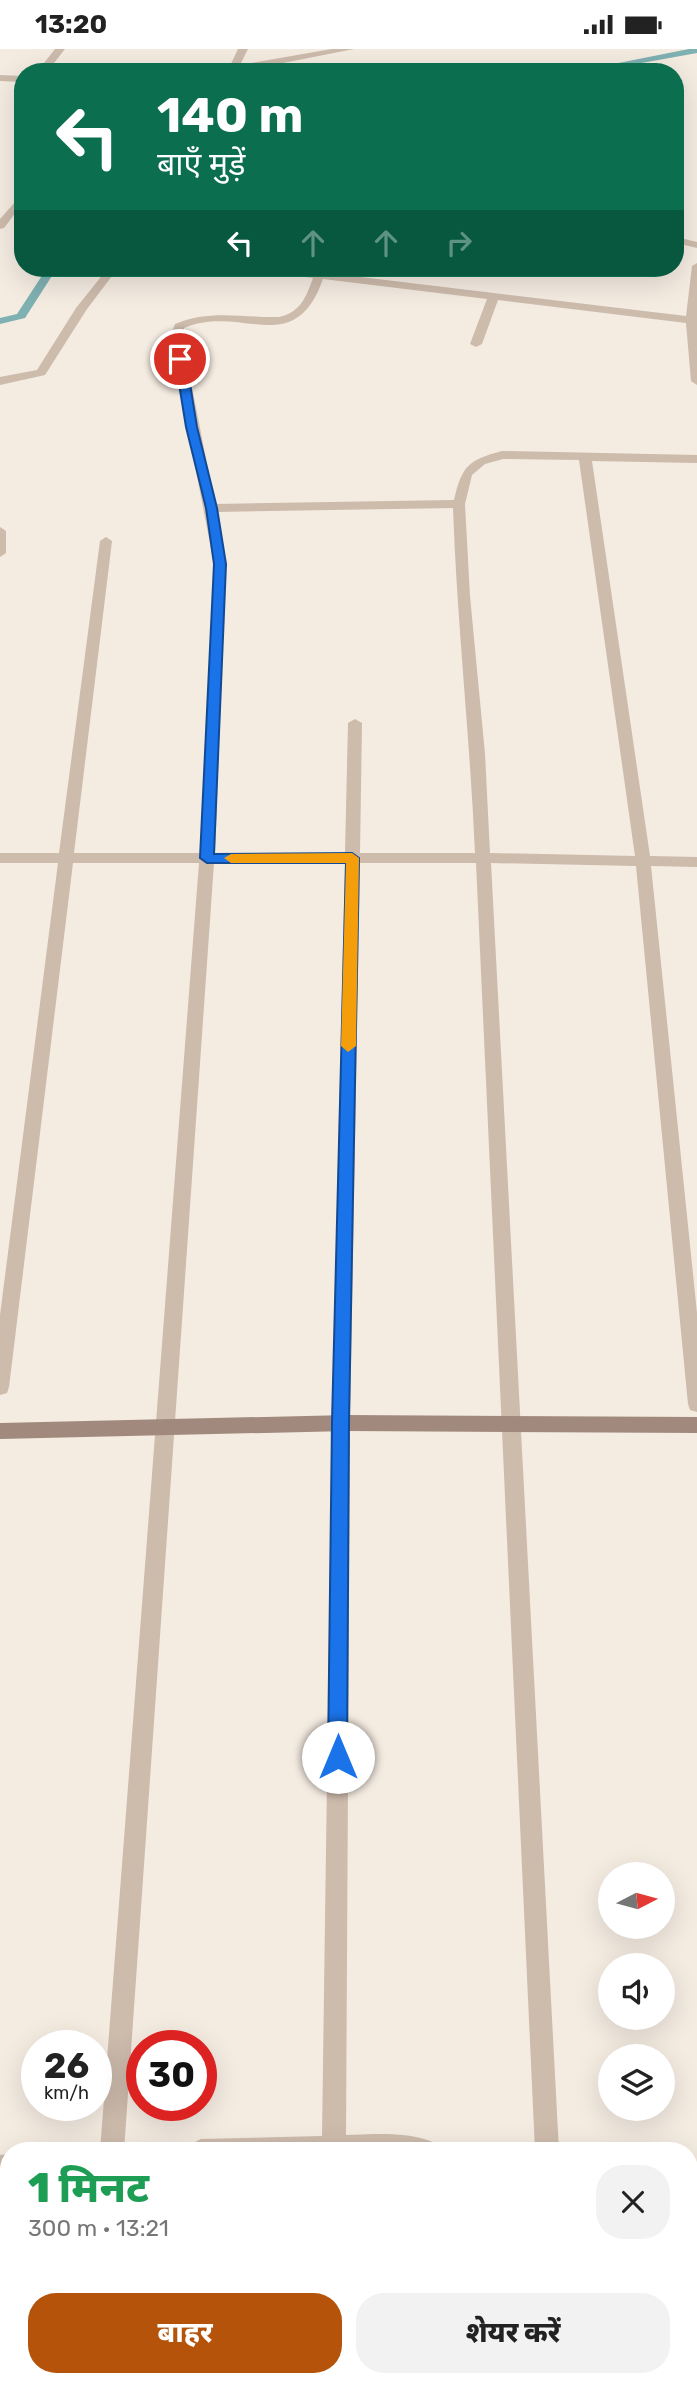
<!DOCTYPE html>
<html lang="hi">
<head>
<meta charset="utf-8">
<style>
  :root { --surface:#fff; --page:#f2f2f2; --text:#222; --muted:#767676; --accent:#b45309 }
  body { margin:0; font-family:Rubik,"Noto Sans Devanagari",sans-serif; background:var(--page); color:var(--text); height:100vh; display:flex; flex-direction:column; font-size:26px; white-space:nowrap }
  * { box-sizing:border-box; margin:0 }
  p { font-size:23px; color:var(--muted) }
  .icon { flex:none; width:38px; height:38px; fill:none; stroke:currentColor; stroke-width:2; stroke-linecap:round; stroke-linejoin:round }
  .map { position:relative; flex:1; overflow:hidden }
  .drawer { position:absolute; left:0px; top:2093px; width:698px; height:245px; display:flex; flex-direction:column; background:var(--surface); border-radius:28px 28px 0 0; box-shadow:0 7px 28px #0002 }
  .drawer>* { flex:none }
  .guide { position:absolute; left:14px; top:14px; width:670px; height:214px; border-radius:28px; box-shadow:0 7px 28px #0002; background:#0b6e4f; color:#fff; overflow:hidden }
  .needle { width:46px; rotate:84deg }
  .tools { position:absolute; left:598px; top:1813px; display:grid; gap:14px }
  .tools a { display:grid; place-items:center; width:77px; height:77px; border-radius:50%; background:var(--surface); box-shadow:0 7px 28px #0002; font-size:35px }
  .speed { position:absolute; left:21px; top:1981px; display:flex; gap:14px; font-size:35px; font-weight:700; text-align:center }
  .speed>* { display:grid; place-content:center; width:91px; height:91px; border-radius:50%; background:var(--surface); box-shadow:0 7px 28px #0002; line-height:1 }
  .speed small { font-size:18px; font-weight:400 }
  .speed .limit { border:10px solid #d22; background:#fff; color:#111 }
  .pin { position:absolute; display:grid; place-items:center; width:60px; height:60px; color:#fff; margin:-30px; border:4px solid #fff; border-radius:50%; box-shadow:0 2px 7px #0007 }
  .me { position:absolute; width:77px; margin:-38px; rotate:0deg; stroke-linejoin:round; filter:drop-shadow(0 0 5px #0008) }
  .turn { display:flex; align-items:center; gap:24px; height:147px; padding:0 28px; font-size:32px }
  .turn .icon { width:91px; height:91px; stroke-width:2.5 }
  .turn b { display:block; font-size:49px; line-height:60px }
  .lanes { display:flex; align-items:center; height:66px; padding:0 28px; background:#0003; justify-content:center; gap:35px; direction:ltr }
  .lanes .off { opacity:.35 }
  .round { display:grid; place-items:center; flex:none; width:74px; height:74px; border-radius:28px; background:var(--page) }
  .head { display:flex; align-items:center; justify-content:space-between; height:119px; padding:0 28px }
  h1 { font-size:42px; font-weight:800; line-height:52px; color:#1e9e55 }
  .primary-button { display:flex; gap:14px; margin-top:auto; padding:14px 28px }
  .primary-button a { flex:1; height:80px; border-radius:28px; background:var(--accent); color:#fff; font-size:28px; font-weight:800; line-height:80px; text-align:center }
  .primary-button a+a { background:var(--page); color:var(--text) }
  .status { display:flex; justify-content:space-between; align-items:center; height:49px; padding:0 35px; background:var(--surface); direction:ltr }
  .status svg { height:19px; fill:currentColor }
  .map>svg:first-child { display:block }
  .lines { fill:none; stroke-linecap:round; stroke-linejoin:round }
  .stream { fill:#7fb0b2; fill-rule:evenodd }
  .street { fill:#cdbbac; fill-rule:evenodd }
  .secondary { fill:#a18a7d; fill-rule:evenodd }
  .route { fill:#1a73e8; stroke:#114b97; stroke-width:2 }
  .slow { fill:#f59e0b }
</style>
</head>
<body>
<div class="status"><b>13:20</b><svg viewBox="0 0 49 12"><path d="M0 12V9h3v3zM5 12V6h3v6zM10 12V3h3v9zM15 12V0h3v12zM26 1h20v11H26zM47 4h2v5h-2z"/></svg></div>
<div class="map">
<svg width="697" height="2338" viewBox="0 0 697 2338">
  <rect width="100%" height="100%" fill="#f4ebe1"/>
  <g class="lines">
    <!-- stream -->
    <g class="stream">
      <path d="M689,0H697V4L592,23H573Z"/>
      <path d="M47,219H57L25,269L0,275V269L17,265Z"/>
    </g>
    <!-- street -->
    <g class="street">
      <path d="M55,0H65L47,23H37Z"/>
      <path d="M238,0H248L240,16L332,0H354L237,23H209L230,17Z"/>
      <path d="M0,26L23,27V33L0,32Z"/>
      <path d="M23,144V154L4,179L0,180V170Z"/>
      <path d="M676,188L697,193V199L676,194Z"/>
      <path d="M697,214V336L691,332L686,274L498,251L482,295L476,298L470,295L487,250L323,230C294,312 242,254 184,279L182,288L215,455L454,451C462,417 468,411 502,402L697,406V414L592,412L650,807L697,808V818L651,817L697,1264V1363L690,1361L688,1355L636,817L491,814L559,2102H535L476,814H360L350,1373L346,2086C375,2085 409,2082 435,2094L439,2102H189L193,2094L201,2090L322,2087L332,1373L345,814H214L124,2102H100L199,814H73L9,1338L7,1344L0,1346V1266L58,814H0V804H59L100,492L106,488L112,492L74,804H200L214,515L170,288L175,275C209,260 244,269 279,268C301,263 306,248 313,229L261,222L256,219H286L686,267L692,217ZM503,410L579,411L635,807L490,804L485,705L470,547L465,455L472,426L485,415ZM453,459C457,574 470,689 475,804H360L362,674L355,670L348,674L345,804H215L226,515L216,463Z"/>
      <path d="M108,219H118L87,260L45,326L0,336V328L37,321L76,259Z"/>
      <path d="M0,478L6,482V504L0,508Z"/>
      <path d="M9,2105V2129L0,2130V2106Z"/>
      <path d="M690,2120L697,2121V2145L690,2144Z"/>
      <rect x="79" y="2329" width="26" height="9"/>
      <path d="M365,2329H391L390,2338H364Z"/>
    </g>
    <!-- secondary -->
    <path class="secondary" d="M348,1366L697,1368V1384L348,1382L0,1390V1374Z"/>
  </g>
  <!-- route -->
  <path class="route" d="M180,307L186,310L197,378L217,459L226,515L214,805L352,804L359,809L349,1373L347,1708L344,1714L338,1717L331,1714L328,1708L332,1373L346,814H207L200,809L214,515L206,459L186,378L175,310Z"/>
  <!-- slow -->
  <path class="slow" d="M352,804L359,809L356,997L348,1003L341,997L346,814H231L224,809L231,805Z"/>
</svg>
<div class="tools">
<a><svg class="needle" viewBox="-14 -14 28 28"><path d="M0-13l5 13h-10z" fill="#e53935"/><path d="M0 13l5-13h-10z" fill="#767676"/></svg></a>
<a><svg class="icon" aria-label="sound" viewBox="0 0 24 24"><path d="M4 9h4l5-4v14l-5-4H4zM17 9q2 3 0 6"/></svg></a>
<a><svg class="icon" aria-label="layers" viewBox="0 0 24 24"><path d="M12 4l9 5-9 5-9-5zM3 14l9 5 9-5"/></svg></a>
</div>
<div class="speed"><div>26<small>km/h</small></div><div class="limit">30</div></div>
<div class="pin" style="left:180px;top:310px;background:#d93025"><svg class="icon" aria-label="arrive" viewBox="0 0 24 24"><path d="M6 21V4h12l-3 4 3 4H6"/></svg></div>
<svg class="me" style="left:338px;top:1708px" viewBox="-20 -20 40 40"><circle r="19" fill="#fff"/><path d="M0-13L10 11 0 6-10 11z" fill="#1a73e8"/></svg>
<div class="guide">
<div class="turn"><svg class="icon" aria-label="left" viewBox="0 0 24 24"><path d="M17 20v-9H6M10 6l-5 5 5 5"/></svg><div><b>140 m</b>बाएँ मुड़ें</div></div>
<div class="lanes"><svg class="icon" aria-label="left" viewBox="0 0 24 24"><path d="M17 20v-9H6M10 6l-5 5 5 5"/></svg><svg class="icon off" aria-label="ahead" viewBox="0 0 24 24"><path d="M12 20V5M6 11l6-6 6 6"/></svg><svg class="icon off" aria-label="ahead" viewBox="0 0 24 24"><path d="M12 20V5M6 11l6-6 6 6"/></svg><svg class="icon off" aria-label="right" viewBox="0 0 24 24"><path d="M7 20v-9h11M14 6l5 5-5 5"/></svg></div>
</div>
<section class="drawer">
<div class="head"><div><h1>1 मिनट</h1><p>300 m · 13:21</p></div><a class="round"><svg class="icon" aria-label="close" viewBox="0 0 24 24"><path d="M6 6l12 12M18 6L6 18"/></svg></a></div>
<div class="primary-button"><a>बाहर</a><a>शेयर करें</a></div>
</section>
</div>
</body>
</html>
